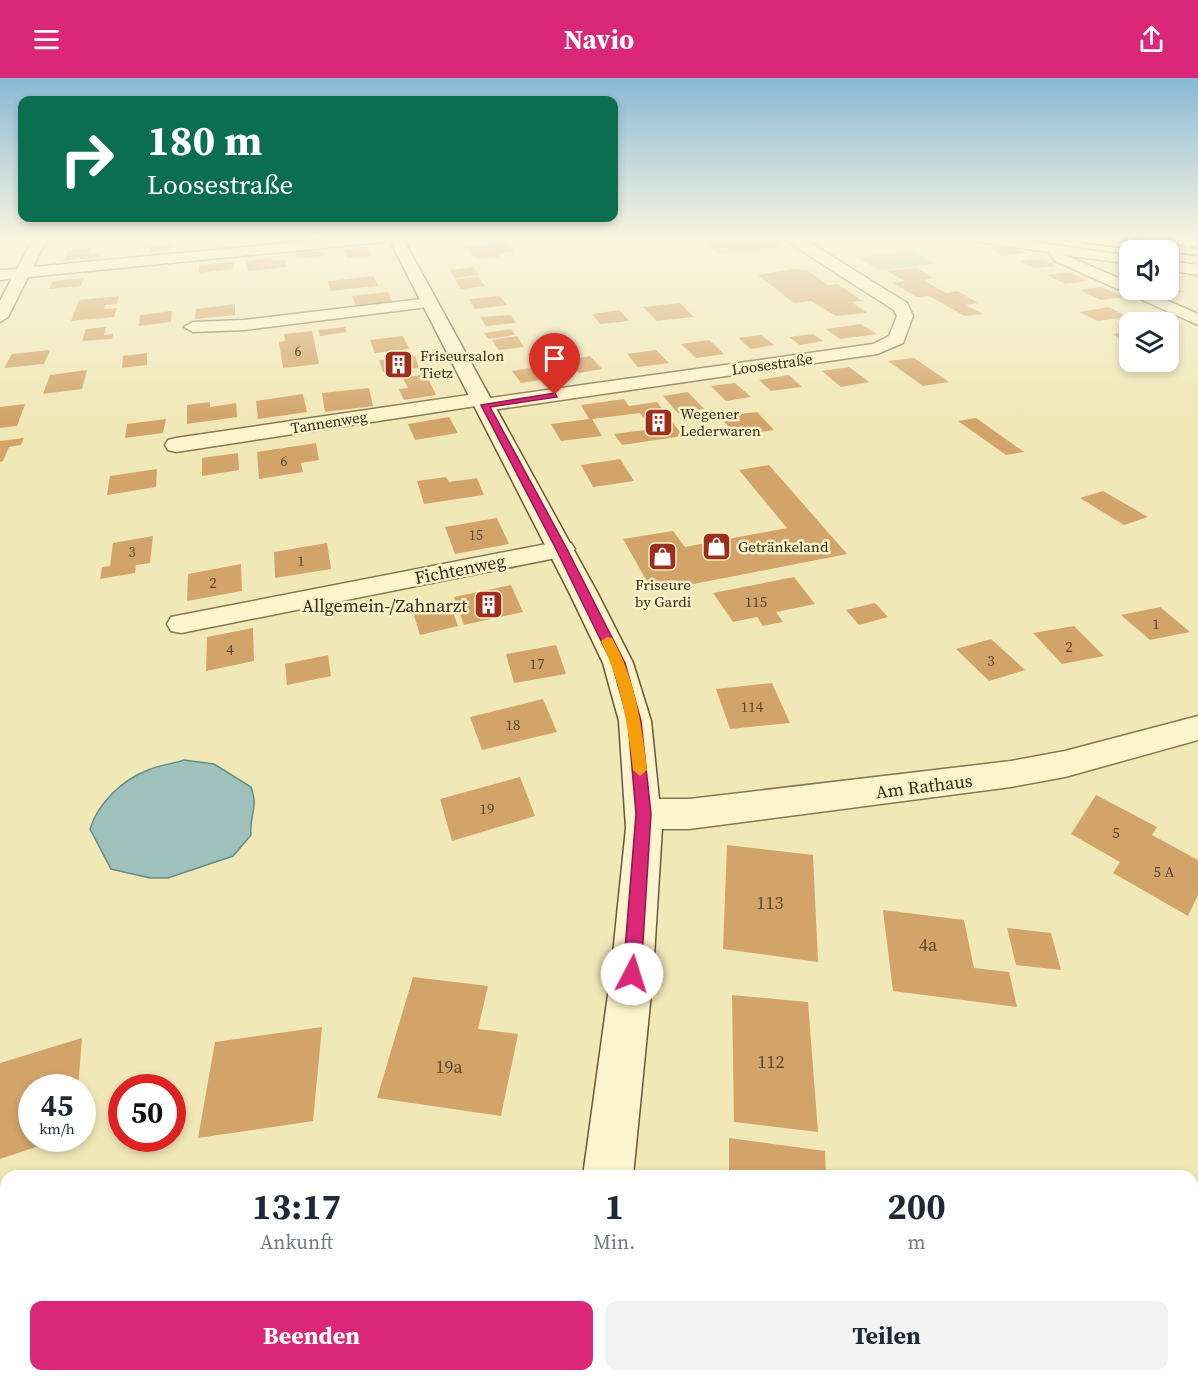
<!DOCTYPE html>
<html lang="de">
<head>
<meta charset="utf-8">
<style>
  :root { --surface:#fff; --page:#f2f2f3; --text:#1f2937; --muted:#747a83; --accent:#db2777 }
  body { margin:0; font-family:"Source Serif 4",serif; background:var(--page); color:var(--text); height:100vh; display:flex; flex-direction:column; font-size:22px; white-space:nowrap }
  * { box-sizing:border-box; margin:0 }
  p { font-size:20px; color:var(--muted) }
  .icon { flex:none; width:33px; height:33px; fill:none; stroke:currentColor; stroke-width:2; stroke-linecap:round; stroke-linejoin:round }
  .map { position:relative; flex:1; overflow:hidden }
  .details { position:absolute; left:0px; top:1092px; width:1198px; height:212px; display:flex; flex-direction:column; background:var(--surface); border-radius:18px 18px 0 0; box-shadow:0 3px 9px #0003 }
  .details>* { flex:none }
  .hud { position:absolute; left:18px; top:18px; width:600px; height:126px; border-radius:12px; box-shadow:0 3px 9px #0003; background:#0b6e4f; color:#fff; overflow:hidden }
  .buttons { position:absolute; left:1119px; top:162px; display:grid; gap:12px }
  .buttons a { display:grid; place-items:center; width:60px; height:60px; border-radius:12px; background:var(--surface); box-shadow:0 3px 9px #0003; font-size:30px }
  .speed { position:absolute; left:18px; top:996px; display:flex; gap:12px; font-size:30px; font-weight:700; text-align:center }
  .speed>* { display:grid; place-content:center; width:78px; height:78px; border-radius:50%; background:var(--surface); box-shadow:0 3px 9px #0003; line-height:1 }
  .speed small { font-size:15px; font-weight:400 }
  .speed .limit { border:9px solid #d22; background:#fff; color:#111 }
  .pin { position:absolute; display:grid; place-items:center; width:51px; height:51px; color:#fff; margin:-62px -26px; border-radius:50% 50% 50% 0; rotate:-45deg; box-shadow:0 0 6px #0007 }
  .pin .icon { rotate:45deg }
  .me { position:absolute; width:66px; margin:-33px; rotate:5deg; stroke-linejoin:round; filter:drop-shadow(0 0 4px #0008) }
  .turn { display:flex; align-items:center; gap:21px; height:126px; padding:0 30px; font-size:27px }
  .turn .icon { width:78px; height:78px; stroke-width:2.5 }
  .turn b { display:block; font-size:42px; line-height:51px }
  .eta { display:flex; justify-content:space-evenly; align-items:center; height:102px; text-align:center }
  .eta b { font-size:36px; font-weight:700; line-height:42px }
  .cta { display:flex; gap:12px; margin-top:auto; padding:12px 30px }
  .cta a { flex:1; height:69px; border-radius:12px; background:var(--accent); color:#fff; font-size:24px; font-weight:700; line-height:69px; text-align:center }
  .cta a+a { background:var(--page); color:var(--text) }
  header { display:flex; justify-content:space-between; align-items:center; height:78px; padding:0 30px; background:var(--accent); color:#fff; font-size:27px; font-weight:700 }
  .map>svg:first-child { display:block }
  .green { fill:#bfd08c }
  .water { fill:#9ec1bb; stroke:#658e8a; stroke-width:1.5 }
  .building { fill:#d3a46a }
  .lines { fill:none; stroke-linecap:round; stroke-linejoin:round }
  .street-casing { stroke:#897652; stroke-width:3 }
  .secondary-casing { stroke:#6a5736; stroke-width:3 }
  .street { fill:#fcf4cc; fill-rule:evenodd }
  .secondary { fill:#fcf4cc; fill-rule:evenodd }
  .tram { stroke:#362b19; stroke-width:1.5 }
  .rail-casing { stroke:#362b19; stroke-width:3 }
  .rail { stroke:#f8f1c8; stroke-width:2; stroke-dasharray:7; stroke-linecap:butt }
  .route { fill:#db2777; stroke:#8e194d; stroke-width:1.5 }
  .slow { fill:#f59e0b }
  .labels { text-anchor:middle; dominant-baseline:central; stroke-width:5; stroke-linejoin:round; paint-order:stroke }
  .far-number-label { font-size:14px; fill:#5d492d }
  .far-poi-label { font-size:15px; fill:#362b19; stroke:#f8f1c8; text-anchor:start }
  .far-street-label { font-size:15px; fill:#362b19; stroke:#f8f1c8 }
  .number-label { font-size:15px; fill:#5d492d }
  .street-label { font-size:18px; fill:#362b19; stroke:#f8f1c8 }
  .poi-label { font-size:18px; fill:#362b19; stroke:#f8f1c8; text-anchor:end }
  .near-number-label { font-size:18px; fill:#5d492d }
</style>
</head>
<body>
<header><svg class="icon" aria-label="menu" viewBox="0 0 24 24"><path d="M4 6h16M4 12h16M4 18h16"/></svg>Navio<svg class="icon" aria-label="share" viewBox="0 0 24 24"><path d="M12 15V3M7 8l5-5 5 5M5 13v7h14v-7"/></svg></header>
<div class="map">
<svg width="1198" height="1303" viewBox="0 0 1198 1303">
  <rect width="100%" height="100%" fill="#f1e8b8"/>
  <!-- green -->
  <g class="green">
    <path d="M696,159H789L790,164L777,165L781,169L719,176Z"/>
    <path d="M910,173L934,186L879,192L856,179Z"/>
  </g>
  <!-- water -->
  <path class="water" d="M184,682L214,686L251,709C259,731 249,736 251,757L233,778L168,800H150L111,791L90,751C98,725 122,702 148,692C159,687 173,686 184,682Z"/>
  <!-- building -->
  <g class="building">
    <path d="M139,159L137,165L95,168L97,162Z"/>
    <path d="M459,159H492V160L457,164L454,160Z"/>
    <path d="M507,164L515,174L498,176L500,179L478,181L472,178L466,169Z"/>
    <path d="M171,167V172L150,174V169Z"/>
    <path d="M1011,168L1026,175L1003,177L989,170Z"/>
    <path d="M366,169L370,178L347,180L343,171Z"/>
    <path d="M91,170L90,176L100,175L99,179L64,183L68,173Z"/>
    <path d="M323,172L324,178L297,180L296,175Z"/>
    <path d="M272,180L273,183L285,182L287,189L248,193L246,183Z"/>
    <path d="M1042,181L1056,188L1034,190L1020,183Z"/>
    <path d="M233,184V191L199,195V187Z"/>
    <path d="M473,189L479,197L455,200L450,192Z"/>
    <path d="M917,190L934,200L923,202L946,215L958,213L978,225L966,227L983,236L965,238L929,218L917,219L893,205L905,203L887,193Z"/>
    <path d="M792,191L807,192L828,207L838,206L862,223L852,224L867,235L836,238L811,223L794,225L758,197Z"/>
    <path d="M1070,194L1088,203L1065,206L1047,197Z"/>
    <path d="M374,198L378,208L331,213L328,203Z"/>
    <path d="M478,199L485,208L461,211L455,201Z"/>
    <path d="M84,200L81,208L49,211L53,203Z"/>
    <path d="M1168,207L1184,214L1165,216L1155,212H1168Z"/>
    <path d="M1102,209L1123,219L1101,222L1080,212Z"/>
    <path d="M388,214L392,224L356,228L352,218Z"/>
    <path d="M119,218L117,226L105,227L104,231L117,230L114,239L71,243L79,222Z"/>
    <path d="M500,218L507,227L475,231L469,221Z"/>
    <path d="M680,225L694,239L657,243L643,229Z"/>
    <path d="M235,226V237L195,241L196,231Z"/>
    <path d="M1109,229L1128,239L1098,243L1079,234Z"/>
    <path d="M619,232L629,243L600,246L592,236Z"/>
    <path d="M172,233L171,244L139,248L140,237Z"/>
    <path d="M511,237L516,245L486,248L480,239Z"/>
    <path d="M861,246L877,256L840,261L826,251Z"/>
    <path d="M106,249L104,257L113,256L112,261L82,263L86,251Z"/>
    <path d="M345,249L347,254L320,258L318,252Z"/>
    <path d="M511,251L515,257L489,261L484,255Z"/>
    <path d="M312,253L319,286L283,290L279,264L285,263L284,256Z"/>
    <path d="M1130,254V265L1112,256Z"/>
    <path d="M813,256L823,263L800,267L789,259Z"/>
    <path d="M761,257L774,267L751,271L738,260Z"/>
    <path d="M403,258L409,271L375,275L370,262Z"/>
    <path d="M517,258L524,269L499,272L492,262Z"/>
    <path d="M709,262L724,276L696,280L681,266Z"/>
    <path d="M50,272L44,286L4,290L12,276Z"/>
    <path d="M656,272L669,285L638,289L627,276Z"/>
    <path d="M147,275V287L122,290L123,278Z"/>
    <path d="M415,278L419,290L383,294L379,282Z"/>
    <path d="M590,278L602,291L579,295L567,282Z"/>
    <path d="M914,280L949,304L923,308L888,283Z"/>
    <path d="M543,288L552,300L521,305L512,293Z"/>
    <path d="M849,289L869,304L841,309L822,293Z"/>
    <path d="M87,292L82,311L43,316L50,297Z"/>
    <path d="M426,296L436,317L404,322L399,311L408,310L403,300Z"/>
    <path d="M789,297L802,309L771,313L759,302Z"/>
    <path d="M735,305L751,319L726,323L711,308Z"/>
    <path d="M369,310L373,328L325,334L322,315Z"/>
    <path d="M688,314L704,331L678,335L663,318Z"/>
    <path d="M303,316L307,334L258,341L256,323Z"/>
    <path d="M624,321L629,328L657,324L683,358L622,367L614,356L652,351L640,335L592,341L602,358L561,363L551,346L589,341L581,327Z"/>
    <path d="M210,324V329L236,325L237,339L187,346V327Z"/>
    <path d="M25,326L17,348L0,350V329Z"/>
    <path d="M757,334L774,352L748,356L742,350L733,351L728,348L719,338Z"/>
    <path d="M449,339L458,355L415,362L408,346Z"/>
    <path d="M976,340L1024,374L1006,377L958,343Z"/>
    <path d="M166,341L163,355L125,360L127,346Z"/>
    <path d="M24,360L21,367L9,369L3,383L0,384V363Z"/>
    <path d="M316,365L319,382L301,385L303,394L259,401L257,374Z"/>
    <path d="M238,375L239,392L202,398V380Z"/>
    <path d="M620,381L634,403L593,409L581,387Z"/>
    <path d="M769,387L847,476L653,514L623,461L673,453L685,469L787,450L739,392Z"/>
    <path d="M157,391L156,409L107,417L110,398Z"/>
    <path d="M446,399L449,404L477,400L484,417L424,426L417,403Z"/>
    <path d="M1103,413L1148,439L1124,447L1080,420Z"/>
    <path d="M497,440L509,466L455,476L445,449Z"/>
    <path d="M153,458L150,485L136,487L135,495L100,501L102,489L110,488L113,465Z"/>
    <path d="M327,465L331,491L275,500L274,474Z"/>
    <path d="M241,486L242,513L187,523L188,496Z"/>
    <path d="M794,499L815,526L776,534L783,544L763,548L757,539L733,544L713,515Z"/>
    <path d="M511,507L523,534L464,547L454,519Z"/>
    <path d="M449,523L458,548L420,557L412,531Z"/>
    <path d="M875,525L888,539L859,547L846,532Z"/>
    <path d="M1160,529L1190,554L1150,562L1121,537Z"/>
    <path d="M1074,548L1104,578L1062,586L1033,555Z"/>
    <path d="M253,550L254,583L206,593L207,559Z"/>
    <path d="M991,561L1025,592L989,603L956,571Z"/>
    <path d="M556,567L566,596L514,605L506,576Z"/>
    <path d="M328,577L331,598L287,607L285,586Z"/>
    <path d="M772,605L790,645L730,651L716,611Z"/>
    <path d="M543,621L557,654L482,672L470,639Z"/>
    <path d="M520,699L535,738L452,763L440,721Z"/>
    <path d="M1096,717L1157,749L1152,757L1198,782V817L1188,838L1113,795L1120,784L1071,756Z"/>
    <path d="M727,767L813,777L818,884L723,871Z"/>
    <path d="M883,832L964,842L974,890L1009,894L1017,929L893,913Z"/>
    <path d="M1007,850L1051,855L1061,892L1016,887Z"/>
    <path d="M413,899L488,908L478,951L518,956L501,1038L377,1020Z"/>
    <path d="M732,917L808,924L818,1054L734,1044Z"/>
    <path d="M322,949L313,1043L198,1060L215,964Z"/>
    <path d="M82,960L78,1010H32V1060L60,1061L0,1081V985Z"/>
    <path d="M729,1060L825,1073L826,1098H729Z"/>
    <path d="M1192,1252L1198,1256V1303H1116L1118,1298H1192Z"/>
    <path d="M78,1298H143L141,1303H99Z"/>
    <path d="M326,1298H428L427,1303H324Z"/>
  </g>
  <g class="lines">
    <defs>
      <g id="street">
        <path d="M34,159H48L33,189L350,159H400L393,163L28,199L8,239L0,244V223L12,200L0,202V192L17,191Z"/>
        <path d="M787,159H801L907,225L913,238L903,265L877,276L485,333L476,328L176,374L168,372L165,367L168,362L176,360L482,315L491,320L873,266L889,258L897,238L894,232L794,168Z"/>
        <path d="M966,159H1001L1130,178V186L1065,177L1130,205V212H1143L1198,236V247L1055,183L1049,174L973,163Z"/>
        <path d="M1168,183L1198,187V197L1168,192Z"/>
        <path d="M430,220L436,222L438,225L436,228L244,252L193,254L184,249L193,244L244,242Z"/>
        <path d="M562,463L571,465L575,471L571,477L181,555L171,553L167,546L171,539L181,537Z"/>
        <path d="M1198,638V662L1065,699L1011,709L689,751H644L631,746L626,736L631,726L644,721H689L1011,683L1065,673Z"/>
      </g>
      <g id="secondary">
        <path d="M388,159H402L598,516L633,585L651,643L662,750L653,895L633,1098H583L611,895L626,750L619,643L603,585L570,516Z"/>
        <rect x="555" y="1298" width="58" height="5"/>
      </g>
    </defs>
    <!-- street casing -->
    <use href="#street" class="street-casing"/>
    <!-- secondary casing -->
    <use href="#secondary" class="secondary-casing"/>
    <!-- street -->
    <use href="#street" class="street"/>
    <!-- secondary -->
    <use href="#secondary" class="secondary"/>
    <!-- tram -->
    <g class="tram">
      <path d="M1034,159L1141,172"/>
      <path d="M1133,169L1160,172"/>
      <path d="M1168,174L1198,178"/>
    </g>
    <defs>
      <path id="rail" d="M1114,159L1198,170"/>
    </defs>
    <!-- rail casing -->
    <use href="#rail" class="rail-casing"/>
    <!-- rail -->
    <use href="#rail" class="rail"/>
  </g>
  <!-- sky -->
  <linearGradient id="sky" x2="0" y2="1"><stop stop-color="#8ab9d6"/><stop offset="0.47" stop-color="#f9f5df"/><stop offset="1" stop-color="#f9f5df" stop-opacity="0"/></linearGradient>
  <rect width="1198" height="341" fill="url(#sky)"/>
  <!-- route -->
  <path class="route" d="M555,315L557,319L490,329L567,471L625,585L641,643L651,736L641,896L638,901L632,904L626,901L623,896L636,736L628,643L612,585L556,471L481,327Z"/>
  <!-- slow -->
  <path class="slow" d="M607,559L612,560C635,600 642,647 647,692L640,698L633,692C628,647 621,604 601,563Z"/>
  <!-- icons -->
  <defs>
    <symbol id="building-square" viewBox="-11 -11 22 22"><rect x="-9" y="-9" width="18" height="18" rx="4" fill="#9d2d1d" stroke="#f8f1c8"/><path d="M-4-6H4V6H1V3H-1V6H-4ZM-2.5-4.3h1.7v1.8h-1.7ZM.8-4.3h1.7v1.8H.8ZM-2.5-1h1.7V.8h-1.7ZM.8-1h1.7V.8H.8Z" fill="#fff"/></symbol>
    <symbol id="shop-square" viewBox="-11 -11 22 22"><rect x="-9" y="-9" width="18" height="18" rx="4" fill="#9d2d1d" stroke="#f8f1c8"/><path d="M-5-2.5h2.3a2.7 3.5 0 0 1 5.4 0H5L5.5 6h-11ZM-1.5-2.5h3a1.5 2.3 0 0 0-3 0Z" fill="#fff"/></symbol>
  </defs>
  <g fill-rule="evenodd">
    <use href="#building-square" x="382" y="270" width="33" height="33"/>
    <use href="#building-square" x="642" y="328" width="33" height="33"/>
    <use href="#shop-square" x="700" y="452" width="33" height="33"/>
    <use href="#shop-square" x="646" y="462" width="33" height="33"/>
    <use href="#building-square" x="472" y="510" width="33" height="33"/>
  </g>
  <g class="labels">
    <!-- far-number labels -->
    <g class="far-number-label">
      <text x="298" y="273">6</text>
      <text x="284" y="383">6</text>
      <text x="476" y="457">15</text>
      <text x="132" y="474">3</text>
    </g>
    <!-- far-poi labels -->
    <g class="far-poi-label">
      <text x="420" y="277">Friseursalon<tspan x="420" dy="17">Tietz</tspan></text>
      <text x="680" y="335">Wegener<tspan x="680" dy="17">Lederwaren</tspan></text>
      <text x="738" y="468">Getränkeland</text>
      <text x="663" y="506" text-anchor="middle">Friseure<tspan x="663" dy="17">by Gardi</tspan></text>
    </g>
    <!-- far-street labels -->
    <g class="far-street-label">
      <text transform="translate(772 286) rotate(-8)">Loosestraße</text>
      <text transform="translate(329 344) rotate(-9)">Tannenweg</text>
    </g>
    <!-- number labels -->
    <g class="number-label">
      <text x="301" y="482">1</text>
      <text x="213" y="504">2</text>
      <text x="756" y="523">115</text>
      <text x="1156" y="545">1</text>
      <text x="1069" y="568">2</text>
      <text x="230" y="571">4</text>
      <text x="991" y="582">3</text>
      <text x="537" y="585">17</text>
      <text x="752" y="628">114</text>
      <text x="513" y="646">18</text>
      <text x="487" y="730">19</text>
      <text x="1116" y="754">5</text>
      <text x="1164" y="793">5 A</text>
    </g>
    <!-- street labels -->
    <g class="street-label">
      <text transform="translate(460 491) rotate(-11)">Fichtenweg</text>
      <text transform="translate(924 708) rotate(-7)">Am Rathaus</text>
    </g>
    <!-- poi labels -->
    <g class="poi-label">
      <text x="467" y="527">Allgemein-/Zahnarzt</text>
    </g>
    <!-- near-number labels -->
    <g class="near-number-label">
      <text x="770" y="824">113</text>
      <text x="928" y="866">4a</text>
      <text x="771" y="983">112</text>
      <text x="449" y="988">19a</text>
    </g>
  </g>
</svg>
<div class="buttons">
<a><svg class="icon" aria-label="sound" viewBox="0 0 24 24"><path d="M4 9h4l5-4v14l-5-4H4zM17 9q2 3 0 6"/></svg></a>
<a><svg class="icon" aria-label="layers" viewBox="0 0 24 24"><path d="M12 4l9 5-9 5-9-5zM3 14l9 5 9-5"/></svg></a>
</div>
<div class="speed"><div>45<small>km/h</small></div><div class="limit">50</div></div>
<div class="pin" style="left:555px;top:317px;background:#d93025"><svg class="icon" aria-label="arrive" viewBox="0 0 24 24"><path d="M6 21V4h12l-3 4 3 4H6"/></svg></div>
<svg class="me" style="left:632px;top:896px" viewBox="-20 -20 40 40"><circle r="19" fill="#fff"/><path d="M0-13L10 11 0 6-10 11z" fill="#db2777"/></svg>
<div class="hud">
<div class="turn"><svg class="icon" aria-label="right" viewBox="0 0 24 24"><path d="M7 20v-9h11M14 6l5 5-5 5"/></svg><div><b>180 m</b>Loosestraße</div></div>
</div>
<section class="details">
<div class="eta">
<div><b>13:17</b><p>Ankunft</p></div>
<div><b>1</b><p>Min.</p></div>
<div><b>200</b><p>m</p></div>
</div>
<div class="cta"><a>Beenden</a><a>Teilen</a></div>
</section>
</div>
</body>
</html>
